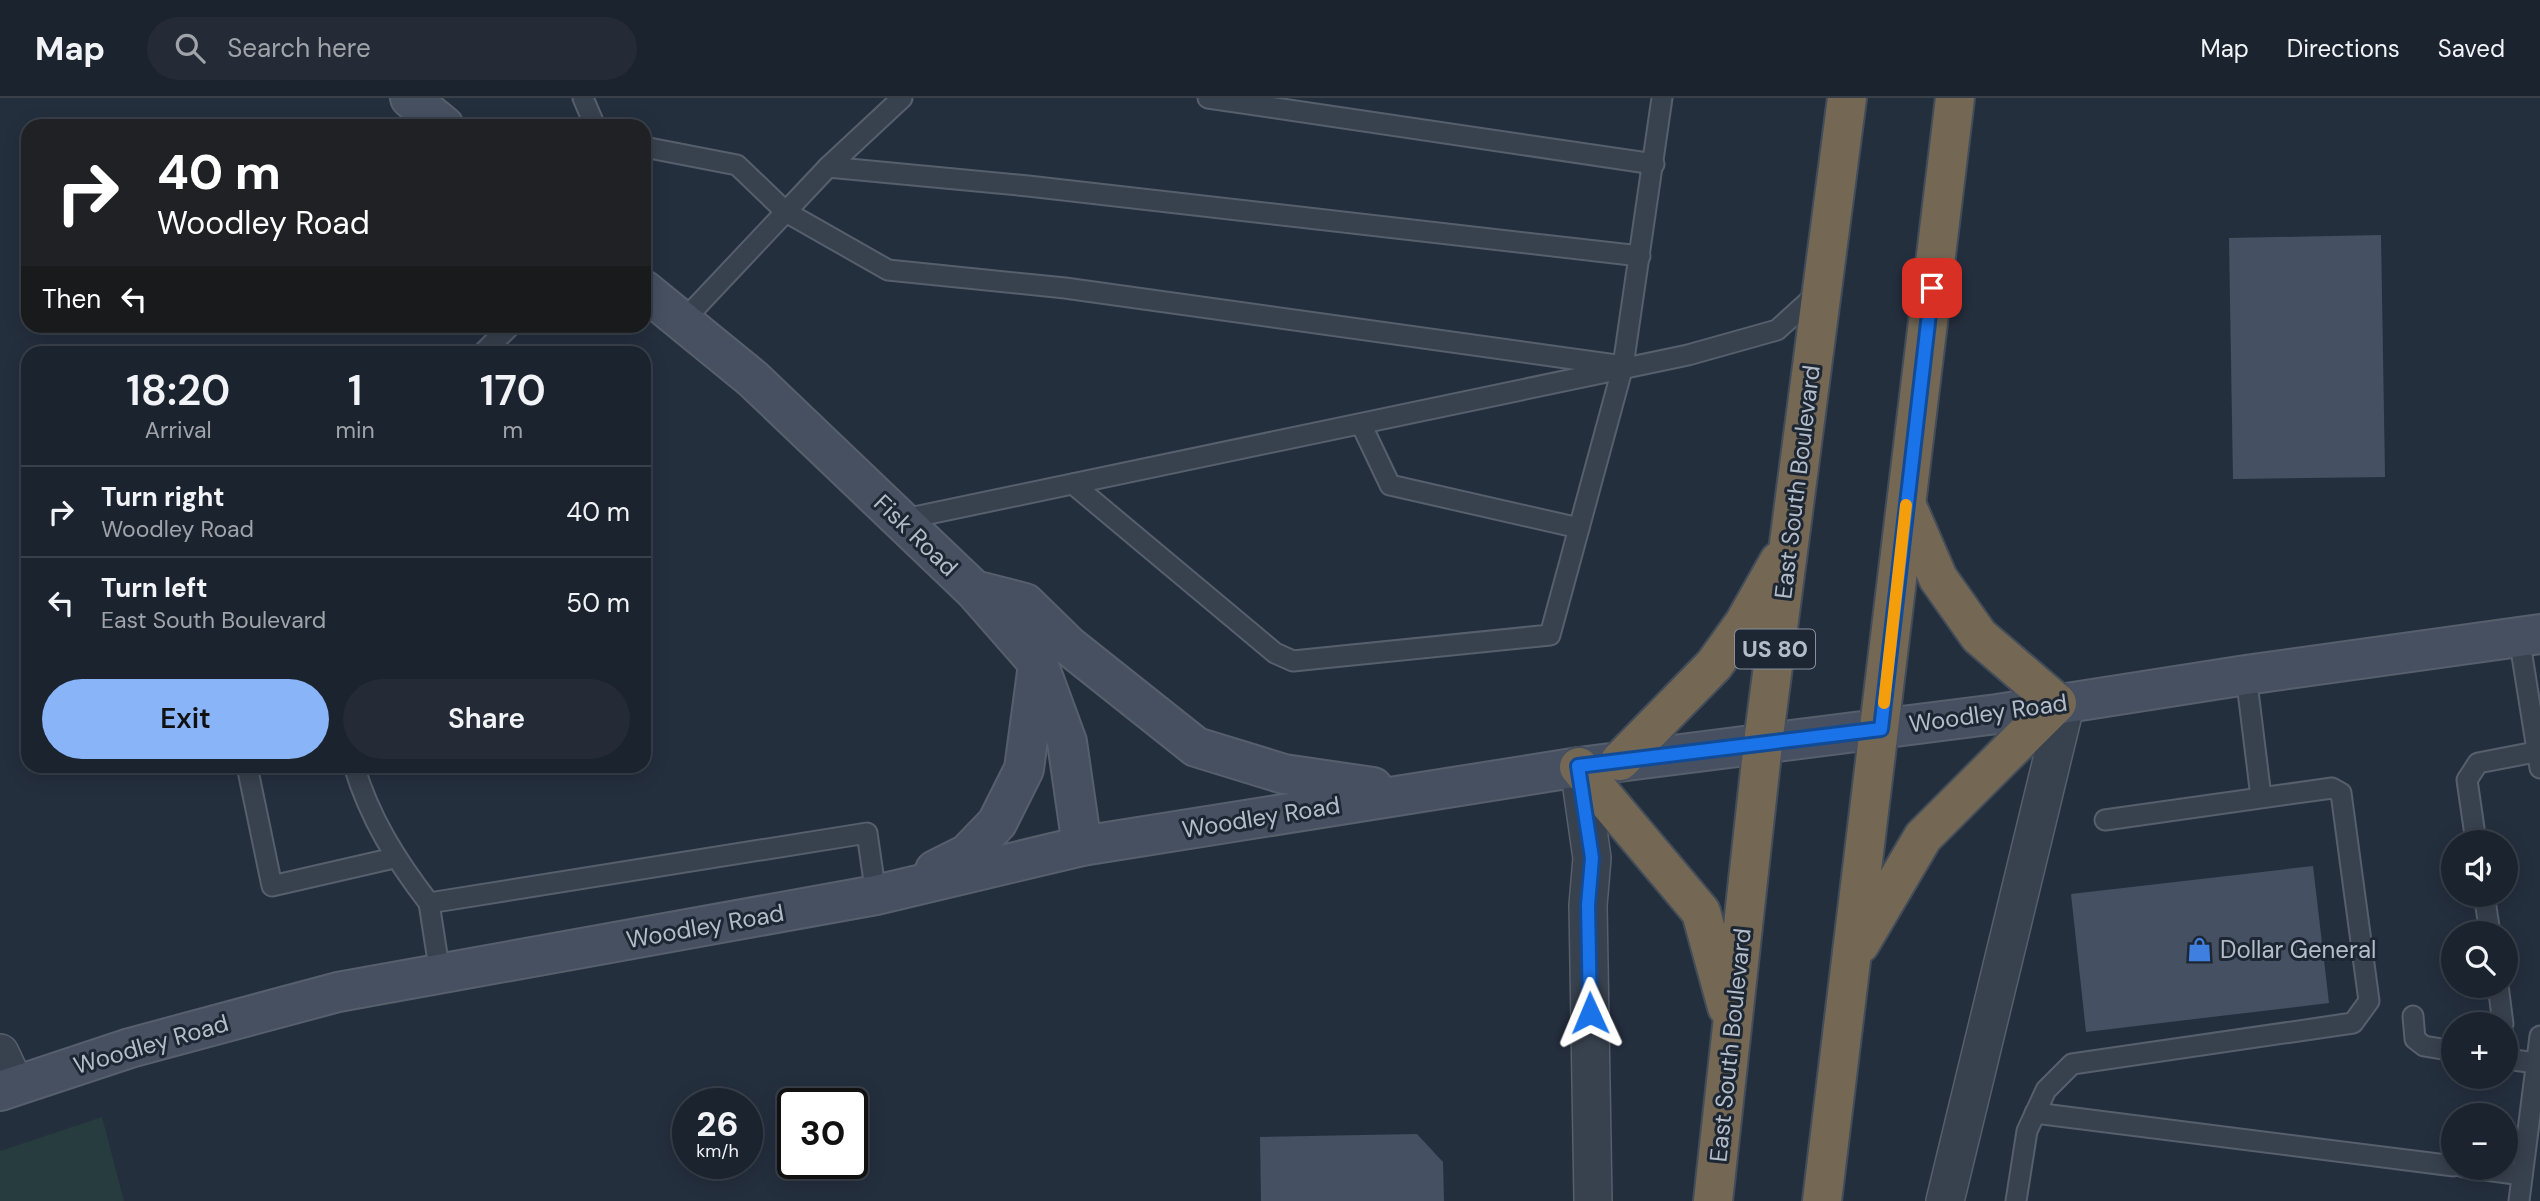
<!DOCTYPE html>
<html lang="en">
<head>
<meta charset="utf-8">
<style>
  :root { --surface:#1b232e; --page:#242b36; --text:#f1f3f6; --muted:#a0a4aa; --line:#39404a; --accent:#8ab4f8 }
  body { margin:0; font-family:"DM Sans",sans-serif; background:var(--page); color:var(--text); height:100vh; display:flex; flex-direction:column; font-size:26px; white-space:nowrap }
  * { box-sizing:border-box; margin:0 }
  p { font-size:23px; color:var(--muted) }
  .icon { flex:none; width:38px; height:38px; fill:none; stroke:currentColor; stroke-width:2; stroke-linecap:round; stroke-linejoin:round }
  .map { position:relative; flex:1; overflow:hidden }
  .details { position:absolute; left:21px; top:248px; width:630px; height:427px; display:flex; flex-direction:column; background:var(--surface); border-radius:21px; box-shadow:0 4px 18px #0003,0 0 0 2px var(--line) }
  .details>* { flex:none }
  .guide { position:absolute; left:21px; top:21px; width:630px; height:214px; border-radius:21px; box-shadow:0 4px 18px #0003,0 0 0 2px var(--line); background:#202124; color:#fff; overflow:hidden }
  .buttons { position:absolute; left:2441px; top:732px; display:grid; gap:14px }
  .buttons a { display:grid; place-items:center; width:77px; height:77px; border-radius:50%; background:var(--surface); box-shadow:0 4px 18px #0003,0 0 0 2px var(--line); font-size:35px }
  .speed { position:absolute; left:672px; top:990px; display:flex; gap:14px; font-size:35px; font-weight:700; text-align:center }
  .speed>* { display:grid; place-content:center; width:91px; height:91px; border-radius:50%; background:var(--surface); box-shadow:0 4px 18px #0003,0 0 0 2px var(--line); line-height:1 }
  .speed small { font-size:18px; font-weight:400 }
  .speed .limit { border:4px solid #111; border-radius:10px; background:#fff; color:#111 }
  .pin { position:absolute; display:grid; place-items:center; width:60px; height:60px; color:#fff; margin:-30px; border-radius:14px; box-shadow:0 4px 10px #0006 }
  .me { position:absolute; width:77px; margin:-38px; rotate:359deg; stroke-linejoin:round; filter:drop-shadow(0 0 5px #0008) }
  .turn { display:flex; align-items:center; gap:24px; height:147px; padding:0 21px; font-size:32px }
  .turn .icon { width:91px; height:91px; stroke-width:2.5 }
  .turn b { display:block; font-size:49px; line-height:60px }
  .then { display:flex; align-items:center; height:66px; padding:0 21px; background:#0003; gap:14px; font-size:26px }
  .eta { display:flex; justify-content:space-evenly; align-items:center; height:119px; text-align:center }
  .eta b { font-size:42px; font-weight:600; line-height:49px }
  .cta { display:flex; gap:14px; margin-top:auto; padding:14px 21px }
  .cta a { flex:1; height:80px; border-radius:42px; background:var(--accent); color:#111; font-size:28px; font-weight:600; line-height:80px; text-align:center }
  .cta a+a { background:var(--page); color:var(--text) }
  ul { padding:0; list-style:none }
  li { display:flex; align-items:center; gap:21px; height:91px; padding:0 21px; border-top:2px solid var(--line) }
  li div { flex:1 }
  li b { display:block; font-size:26px }
  li em { font-style:normal }
  header { display:flex; align-items:center; gap:42px; box-sizing:border-box; height:98px; padding:0 35px; background:var(--surface); border-bottom:2px solid var(--line) }
  header strong { font-size:33px }
  nav { display:flex; gap:38px; margin-inline-start:auto; font-size:24px }
  .search { width:490px; height:63px; background:var(--page); display:flex; align-items:center; gap:18px; box-sizing:border-box; padding:0 24px; border-radius:38px; color:var(--muted); font-size:26px }
  .map>svg:first-child { display:block }
  .green { fill:#263c3f }
  .building { fill:#455162 }
  .lines { fill:none; stroke-linecap:round; stroke-linejoin:round }
  .lane-casing { stroke:#565f6c; stroke-width:23 }
  .street-casing { stroke:#565f6c; stroke-width:40 }
  .secondary-casing { stroke:#565f6c; stroke-width:42 }
  .highway-casing { stroke:#434c59; stroke-width:42 }
  .lane { stroke:#38414e; stroke-width:19 }
  .street { stroke:#38414e; stroke-width:37 }
  .secondary { stroke:#465061; stroke-width:38 }
  .highway { stroke:#746855; stroke-width:38 }
  .route-casing { stroke:#114b97; stroke-width:18 }
  .route { stroke:#1a73e8; stroke-width:12 }
  .slow { stroke:#f59e0b; stroke-width:12 }
  .labels { text-anchor:middle; dominant-baseline:central; stroke-width:6; stroke-linejoin:round; paint-order:stroke }
  .shield { fill:#1d2633; stroke:#878f9c; stroke-width:2 }
  .shield-label { font-size:23px; font-weight:bold; fill:#b4bcc9 }
  .street-label { font-size:24px; fill:#b4bcc9; stroke:#1d2633 }
  .poi-label { font-size:24px; fill:#b4bcc9; stroke:#1d2633; text-anchor:start }
</style>
</head>
<body>
<header>
<strong>Map</strong>
<div class="search"><svg class="icon" aria-label="search" viewBox="0 0 24 24"><circle cx="10" cy="10" r="6"/><path d="M15 15l6 6"/></svg>Search here</div>
<nav><a>Map</a><a>Directions</a><a>Saved</a></nav>
</header>
<div class="map">
<svg width="2540" height="1103" viewBox="0 0 2540 1103">
  <rect width="100%" height="100%" fill="#242f3e"/>
  <!-- green -->
  <path class="green" d="M102,1019L124,1103H0V1053Z"/>
  <!-- building -->
  <g class="building">
    <path d="M2381,137L2385,379L2233,381L2229,140Z"/>
    <path d="M2313,768L2329,905L2086,934L2071,796Z"/>
    <path d="M1417,1036L1443,1064L1444,1103H1261L1260,1039Z"/>
  </g>
  <g class="lines">
    <defs>
      <g id="lane">
        <path d="M583,0L595,28"/>
        <path d="M1208,0L1654,66"/>
        <path d="M644,49L737,67L786,114L888,172L1065,190L1623,268"/>
        <path d="M828,69L902,0"/>
        <path d="M682,224L828,69L1028,88L1640,158"/>
        <path d="M482,256L510,228"/>
        <path d="M1361,326L1390,387L1579,430"/>
        <path d="M1073,386L1275,555L1293,563L1550,537L1623,268L1662,0"/>
        <path d="M900,422L1688,257L1777,232L1819,194"/>
        <path d="M2519,539L2540,670"/>
        <path d="M2246,577L2261,699"/>
        <path d="M247,668L272,788L394,760"/>
        <path d="M354,668C370,721 396,762 429,805"/>
        <path d="M2476,744L2467,682L2478,665L2540,653"/>
        <path d="M2484,796L2490,835"/>
        <path d="M440,876L429,805L867,735L876,797"/>
        <path d="M2498,887L2503,926"/>
        <path d="M2413,918L2415,941L2424,948L2454,953"/>
        <path d="M2506,961L2536,965"/>
        <path d="M2035,1015L2454,1068"/>
        <path d="M2464,1069L2522,1077"/>
        <path d="M2016,1103L2027,1033L2046,992L2072,966L2353,925L2369,903L2341,695L2332,690L2105,722"/>
        <path d="M2519,1103L2540,938"/>
      </g>
      <g id="street">
        <path d="M1579,669L1592,760L1588,807L1593,1103"/>
        <path d="M0,955L15,987"/>
        <path d="M1945,1103L2066,604"/>
      </g>
      <g id="secondary">
        <path d="M410,0L444,28"/>
        <path d="M644,192L753,281L974,492L1038,565L1067,644L1082,748"/>
        <path d="M974,492L1025,505L1069,548L1196,649L1284,676L1373,689"/>
        <path d="M935,772L967,756L997,725L1024,671L1037,574"/>
        <path d="M0,993L130,950L338,894L876,797L1082,748L1579,669L1997,616L2246,577L2540,536"/>
      </g>
      <g id="highway">
        <path d="M1620,663L1714,567L1744,525L1779,463"/>
        <path d="M1579,669L1701,814L1727,909"/>
        <path d="M1860,846L1923,739L2057,605L1979,538L1938,480L1907,408"/>
        <path d="M1713,1103L1763,645L1847,0"/>
        <path d="M1822,1103L1955,0"/>
      </g>
    </defs>
    <!-- lane casing -->
    <use href="#lane" class="lane-casing"/>
    <!-- street casing -->
    <use href="#street" class="street-casing"/>
    <!-- secondary casing -->
    <use href="#secondary" class="secondary-casing"/>
    <!-- highway casing -->
    <use href="#highway" class="highway-casing"/>
    <!-- lane -->
    <use href="#lane" class="lane"/>
    <!-- street -->
    <use href="#street" class="street"/>
    <!-- secondary -->
    <use href="#secondary" class="secondary"/>
    <!-- highway -->
    <use href="#highway" class="highway"/>
  </g>
  <g class="lines">
    <defs>
      <path id="route" d="M1590,915L1588,807L1592,760L1578,668L1881,631L1932,190"/>
    </defs>
    <!-- route casing -->
    <use href="#route" class="route-casing"/>
    <!-- route -->
    <use href="#route" class="route"/>
    <!-- slow -->
    <path class="slow" d="M1884,605L1906,407"/>
  </g>
  <!-- icons -->
  <defs>
    <symbol id="shop-bare" viewBox="-9 -9 18 18"><path d="M-5-2.5h2.3a2.7 3.5 0 0 1 5.4 0H5L5.5 6h-11ZM-1.5-2.5h3a1.5 2.3 0 0 0-3 0Z" fill="#3f7fe0" stroke="#1d2633" stroke-width="2.5" paint-order="stroke"/></symbol>
  </defs>
  <g fill-rule="evenodd">
    <use href="#shop-bare" x="2182" y="834" width="35" height="35"/>
  </g>
  <g class="labels">
    <!-- shield labels -->
    <rect class="shield" x="1735" y="531.5" width="80" height="39" rx="5"/>
    <g class="shield-label">
      <text x="1775" y="551">US 80</text>
    </g>
    <!-- street labels -->
    <g class="street-label">
      <text transform="translate(1797 384) rotate(-83)">East South Boulevard</text>
      <text transform="translate(916 437) rotate(44)">Fisk Road</text>
      <text transform="translate(1988 615) rotate(-8)">Woodley Road</text>
      <text transform="translate(1261 719) rotate(-9)">Woodley Road</text>
      <text transform="translate(705 828) rotate(-10)">Woodley Road</text>
      <text transform="translate(151 946) rotate(-16)">Woodley Road</text>
      <text transform="translate(1730 947) rotate(-84)">East South Boulevard</text>
    </g>
    <!-- poi labels -->
    <g class="poi-label">
      <text x="2220" y="851">Dollar General</text>
    </g>
  </g>
</svg>
<div class="buttons">
<a><svg class="icon" aria-label="sound" viewBox="0 0 24 24"><path d="M4 9h4l5-4v14l-5-4H4zM17 9q2 3 0 6"/></svg></a>
<a><svg class="icon" aria-label="search" viewBox="0 0 24 24"><circle cx="10" cy="10" r="6"/><path d="M15 15l6 6"/></svg></a>
<a>+</a>
<a>−</a>
</div>
<div class="speed"><div>26<small>km/h</small></div><div class="limit">30</div></div>
<div class="pin" style="left:1932px;top:190px;background:#d93025"><svg class="icon" aria-label="arrive" viewBox="0 0 24 24"><path d="M6 21V4h12l-3 4 3 4H6"/></svg></div>
<svg class="me" style="left:1590px;top:915px" viewBox="-20 -20 40 40"><path d="M0-17L14 15 0 8-14 15z" fill="#1a73e8" stroke="#fff" stroke-width="4"/></svg>
<div class="guide">
<div class="turn"><svg class="icon" aria-label="right" viewBox="0 0 24 24"><path d="M7 20v-9h11M14 6l5 5-5 5"/></svg><div><b>40 m</b>Woodley Road</div></div>
<div class="then">Then<svg class="icon" aria-label="left" viewBox="0 0 24 24"><path d="M17 20v-9H6M10 6l-5 5 5 5"/></svg></div>
</div>
<section class="details">
<div class="eta">
<div><b>18:20</b><p>Arrival</p></div>
<div><b>1</b><p>min</p></div>
<div><b>170</b><p>m</p></div>
</div>
<ul>
<li><svg class="icon" aria-label="right" viewBox="0 0 24 24"><path d="M7 20v-9h11M14 6l5 5-5 5"/></svg><div><b>Turn right</b><p>Woodley Road</p></div><em>40 m</em></li>
<li><svg class="icon" aria-label="left" viewBox="0 0 24 24"><path d="M17 20v-9H6M10 6l-5 5 5 5"/></svg><div><b>Turn left</b><p>East South Boulevard</p></div><em>50 m</em></li>
</ul>
<div class="cta"><a>Exit</a><a>Share</a></div>
</section>
</div>
</body>
</html>
